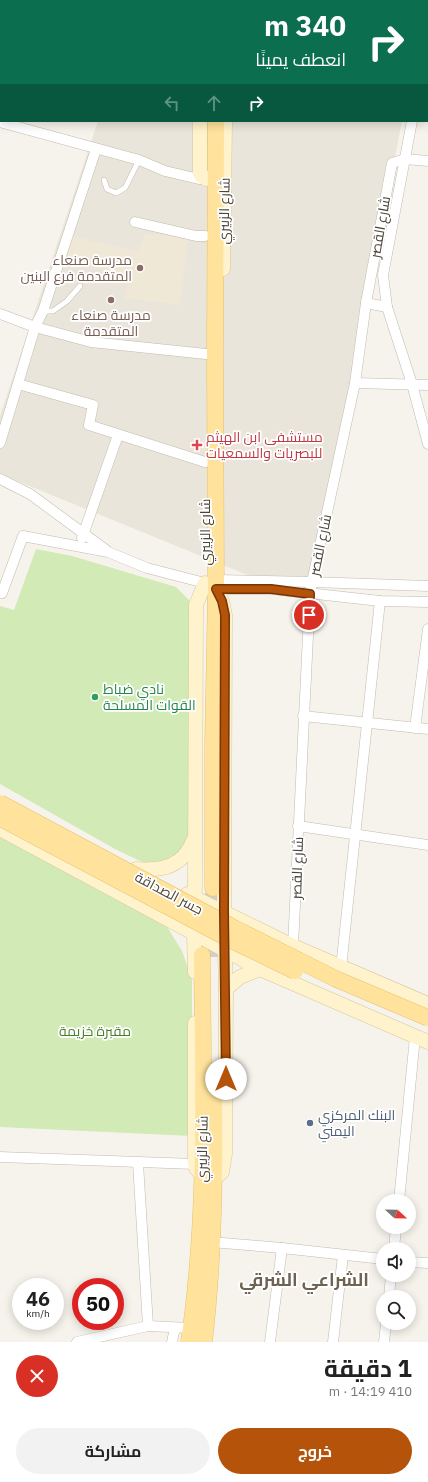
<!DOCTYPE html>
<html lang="ar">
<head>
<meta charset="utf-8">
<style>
  :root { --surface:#fff; --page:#f2f2f2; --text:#222; --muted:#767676; --accent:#b45309 }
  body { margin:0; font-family:"IBM Plex Sans",Cairo,sans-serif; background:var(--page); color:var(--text); direction:rtl; height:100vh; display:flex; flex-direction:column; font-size:15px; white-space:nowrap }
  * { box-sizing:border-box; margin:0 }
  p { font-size:13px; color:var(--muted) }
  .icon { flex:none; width:22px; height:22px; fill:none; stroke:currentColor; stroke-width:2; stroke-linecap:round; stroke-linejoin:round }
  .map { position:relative; height:1342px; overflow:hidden; direction:ltr }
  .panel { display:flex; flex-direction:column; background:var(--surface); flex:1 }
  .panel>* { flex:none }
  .top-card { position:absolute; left:0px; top:0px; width:428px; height:122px; box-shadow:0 2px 10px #0003; direction:rtl; background:#0b6e4f; color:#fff; overflow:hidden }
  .needle { width:26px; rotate:112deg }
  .tools { position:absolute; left:376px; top:1194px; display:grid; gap:8px }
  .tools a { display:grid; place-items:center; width:40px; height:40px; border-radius:50%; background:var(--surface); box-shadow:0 2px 10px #0003; font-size:20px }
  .speed { position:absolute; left:12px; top:1278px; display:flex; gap:8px; font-size:20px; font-weight:700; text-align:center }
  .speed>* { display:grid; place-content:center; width:52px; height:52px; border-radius:50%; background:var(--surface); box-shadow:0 2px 10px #0003; line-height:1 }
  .speed small { font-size:10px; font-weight:400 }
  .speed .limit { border:6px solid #d22; background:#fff; color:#111 }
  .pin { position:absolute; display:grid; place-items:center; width:34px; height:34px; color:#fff; margin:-17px; border:2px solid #fff; border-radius:50%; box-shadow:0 1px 4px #0007 }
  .me { position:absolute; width:44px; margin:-22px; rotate:0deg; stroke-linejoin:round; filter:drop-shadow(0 0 3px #0008) }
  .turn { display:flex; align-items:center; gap:14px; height:84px; padding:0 16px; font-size:18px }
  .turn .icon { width:52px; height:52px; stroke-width:2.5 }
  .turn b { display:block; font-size:28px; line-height:34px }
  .lanes { display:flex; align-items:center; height:38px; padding:0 16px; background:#0003; justify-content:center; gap:20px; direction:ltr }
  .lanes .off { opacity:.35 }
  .round { display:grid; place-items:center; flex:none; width:42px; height:42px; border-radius:21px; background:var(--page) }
  .overview { display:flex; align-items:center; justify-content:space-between; height:68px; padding:0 16px }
  h1 { font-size:24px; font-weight:700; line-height:30px }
  .button { display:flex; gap:8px; margin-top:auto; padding:8px 16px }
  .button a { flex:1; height:46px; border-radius:24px; background:var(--accent); color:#fff; font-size:16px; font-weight:700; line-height:46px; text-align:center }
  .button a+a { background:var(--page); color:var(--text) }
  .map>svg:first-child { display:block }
  .residential { fill:#eae5da }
  .education { fill:#efe8d6 }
  .green { fill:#d2eab5 }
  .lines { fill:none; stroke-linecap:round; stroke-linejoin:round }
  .primary-tunnel { stroke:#d4d0c8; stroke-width:16; stroke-dasharray:16 8; stroke-linecap:butt }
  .service-casing { stroke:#c2bbae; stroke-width:6 }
  .minor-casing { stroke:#c2bbae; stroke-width:11 }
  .secondary-casing { stroke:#d6c79b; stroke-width:15 }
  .primary-casing { stroke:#e6c16a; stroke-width:17 }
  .service { stroke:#fff; stroke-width:5 }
  .minor { stroke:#fff; stroke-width:10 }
  .secondary { stroke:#fff3cd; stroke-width:14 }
  .primary { stroke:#ffe39c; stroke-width:16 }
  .primary-bridge-casing { stroke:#e6c16a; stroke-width:17; stroke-linecap:butt }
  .primary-bridge { stroke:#ffe39c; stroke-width:16 }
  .route-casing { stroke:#753606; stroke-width:10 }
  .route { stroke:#b45309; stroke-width:7 }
  .education-dot { fill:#8d6e63; stroke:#fff; stroke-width:1.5 }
  .health-dot { fill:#e0444e; stroke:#fff; stroke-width:1.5 }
  .leisure-dot { fill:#2e9e5b; stroke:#fff; stroke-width:1.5 }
  .service-dot { fill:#5c6f8a; stroke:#fff; stroke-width:1.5 }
  .labels { text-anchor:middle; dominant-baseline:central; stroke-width:3.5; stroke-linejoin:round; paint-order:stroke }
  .street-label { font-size:14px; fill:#4b4439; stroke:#fff }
  .education-label { font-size:14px; fill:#785e54; stroke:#fff; text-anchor:end }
  .health-label { font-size:14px; fill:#be3a42; stroke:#fff; text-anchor:start }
  .leisure-label { font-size:14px; fill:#27864d; stroke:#fff; text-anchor:start }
  .park-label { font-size:14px; fill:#4a7f2a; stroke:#fff }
  .service-label { font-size:14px; fill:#4e5e75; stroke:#fff; text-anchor:start }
  .district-label { font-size:18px; font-weight:bold; fill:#6e6250; stroke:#fff }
</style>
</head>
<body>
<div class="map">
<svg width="428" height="1342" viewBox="0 0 428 1342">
  <rect width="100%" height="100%" fill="#f6f3ec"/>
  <!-- residential -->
  <path class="residential" d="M98,121H402L309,600L0,474V416Z"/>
  <!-- education -->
  <path class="education" d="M146,234L188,237L180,305L125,298L129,277L63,258L70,236L137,251Z"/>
  <!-- green -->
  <g class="green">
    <path d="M36,549L72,556L176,587L191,602L190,812L188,845L179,857L155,866L138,860L115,849L0,784V606L14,610Z"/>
    <path d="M0,833L166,925L182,951L192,980V1136L0,1127Z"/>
  </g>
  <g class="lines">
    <!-- primary-tunnel -->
    <path class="primary-tunnel" d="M212,957L213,888"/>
    <defs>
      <g id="service">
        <path d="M104,180L107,189L116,193L125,188L139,160"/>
        <path d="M43,311H53L67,301L80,286"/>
      </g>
      <g id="minor">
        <path d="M0,6H1"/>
        <path d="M427,35L428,29"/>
        <path d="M412,121L383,275L387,307L412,384L428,444"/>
        <path d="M0,122L139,160L165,171L199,179H206"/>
        <path d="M135,222L196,236H205"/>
        <path d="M366,303L387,307"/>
        <path d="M0,314L35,327L91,342L206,354"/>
        <path d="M355,383L428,385"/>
        <path d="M18,384L93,405L89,425L205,462"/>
        <path d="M0,443L35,327L43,311L96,149"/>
        <path d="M0,479L30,494L106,550"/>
        <path d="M82,538L118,435"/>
        <path d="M216,580L312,582L428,586"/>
        <path d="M216,589H271L380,601L428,602"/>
        <path d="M0,593H2L23,536L108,552L147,568L205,583"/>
        <path d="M303,716L428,729"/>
        <path d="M415,728L428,629"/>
        <path d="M298,826L428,845"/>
        <path d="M293,946L310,594L312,582L355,383L366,303L392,163L405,159L428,161"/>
        <path d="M341,968L380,601"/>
        <path d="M0,1157L195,1164"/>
        <path d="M138,1163L148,1326"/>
        <path d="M399,1201L415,1037"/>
        <path d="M211,1242L282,1248L383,1259"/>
        <path d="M394,1249L396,1227"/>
        <path d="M409,1262L428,1263"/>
        <path d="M389,1297L391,1275"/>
        <path d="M77,1342L148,1326L191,1328"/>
        <path d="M172,1342L175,1328"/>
        <path d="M270,1342L282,1248"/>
        <path d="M333,1342L343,1255"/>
        <path d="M384,1342L386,1323"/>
      </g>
      <g id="secondary">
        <path d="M200,1V0"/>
        <path d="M200,121V174L206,179"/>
        <path d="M223,269L225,121"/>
        <path d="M0,829L260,969L428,1042"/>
        <path d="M136,869C163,871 183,867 194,839"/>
        <path d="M187,894L293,946L428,1004"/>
        <path d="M195,972L194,935L195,879L196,605L205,583"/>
        <path d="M226,989L240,977L260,969"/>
        <path d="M195,1023V1164L196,1168L202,1176"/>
        <path d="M214,1179L222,1172L225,1154L226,989L224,912L225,615L222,601L217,591"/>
      </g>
      <g id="primary">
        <path d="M218,0V1"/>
        <path d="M213,888V744L216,589L215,355L216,121"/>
        <path d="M189,1342C208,1214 203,1084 202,955"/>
        <path d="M204,1342C214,1259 215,1175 214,1092"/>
      </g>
    </defs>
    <!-- service casing -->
    <use href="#service" class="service-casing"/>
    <!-- minor casing -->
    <use href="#minor" class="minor-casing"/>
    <!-- secondary casing -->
    <use href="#secondary" class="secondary-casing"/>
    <!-- primary casing -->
    <use href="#primary" class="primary-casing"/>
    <!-- service -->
    <use href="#service" class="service"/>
    <!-- minor -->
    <use href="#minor" class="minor"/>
    <!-- secondary -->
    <use href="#secondary" class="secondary"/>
    <!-- primary -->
    <use href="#primary" class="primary"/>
    <defs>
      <g id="primary-bridge">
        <path d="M0,803L234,928L336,979L428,1018"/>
        <path d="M0,818L231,940L295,971"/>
      </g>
    </defs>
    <!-- primary-bridge casing -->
    <use href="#primary-bridge" class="primary-bridge-casing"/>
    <!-- primary-bridge -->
    <use href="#primary-bridge" class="primary-bridge"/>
  </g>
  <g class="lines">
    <defs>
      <path id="route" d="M226,1079L224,912L225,615L222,601L216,589H271L310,594L309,615"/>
    </defs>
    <!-- route casing -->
    <use href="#route" class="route-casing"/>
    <!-- route -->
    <use href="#route" class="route"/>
  </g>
  <!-- markers -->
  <g class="education-dot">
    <circle cx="140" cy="268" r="4"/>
    <circle cx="111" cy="300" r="4"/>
  </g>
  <path class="health-dot" d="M195 439h4v4h4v4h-4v4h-4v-4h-4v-4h4z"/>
  <circle class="leisure-dot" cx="95" cy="697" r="4"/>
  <circle class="service-dot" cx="310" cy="1123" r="4"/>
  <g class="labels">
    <!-- street labels -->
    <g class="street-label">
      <text transform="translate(224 211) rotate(-89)">شارع الزبيري</text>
      <text transform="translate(380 227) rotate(-80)">شارع القصر</text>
      <text transform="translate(205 532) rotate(-90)">شارع الزبيري</text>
      <text transform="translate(320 545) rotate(-78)">شارع القصر</text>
      <text transform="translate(297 868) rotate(-88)">شارع القصر</text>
      <text transform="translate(169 893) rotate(28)">جسر الصداقة</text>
      <text transform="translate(202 1149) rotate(-89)">شارع الزبيري</text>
    </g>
    <!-- education labels -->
    <g class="education-label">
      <text x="132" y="260">مدرسة صنعاء<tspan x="132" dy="16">المتقدمة فرع البنين</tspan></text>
      <text x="111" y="315" text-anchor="middle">مدرسة صنعاء<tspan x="111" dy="16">المتقدمة</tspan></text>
    </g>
    <!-- health labels -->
    <g class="health-label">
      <text x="206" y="437">مستشفى ابن الهيثم<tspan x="206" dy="16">للبصريات والسمعيات</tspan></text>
    </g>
    <!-- leisure labels -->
    <g class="leisure-label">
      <text x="103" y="689">نادي ضباط<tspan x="103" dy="16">القوات المسلحة</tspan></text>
    </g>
    <!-- park labels -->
    <g class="park-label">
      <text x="95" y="1031">مقبرة خزيمة</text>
    </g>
    <!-- service labels -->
    <g class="service-label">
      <text x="318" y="1115">البنك المركزي<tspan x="318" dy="16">اليمني</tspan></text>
    </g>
    <!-- district labels -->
    <g class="district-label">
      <text x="304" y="1279">الشراعي الشرقي</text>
    </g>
  </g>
</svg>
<div class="tools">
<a><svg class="needle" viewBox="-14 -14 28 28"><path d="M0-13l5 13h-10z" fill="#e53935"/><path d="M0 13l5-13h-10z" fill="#767676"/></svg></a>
<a><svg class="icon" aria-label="sound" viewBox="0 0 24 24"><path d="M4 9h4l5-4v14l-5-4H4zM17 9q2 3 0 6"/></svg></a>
<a><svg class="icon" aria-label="search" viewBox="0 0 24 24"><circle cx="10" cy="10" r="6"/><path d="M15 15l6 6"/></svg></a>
</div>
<div class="speed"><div>46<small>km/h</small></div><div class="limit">50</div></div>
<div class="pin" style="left:309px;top:615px;background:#d93025"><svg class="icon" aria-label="arrive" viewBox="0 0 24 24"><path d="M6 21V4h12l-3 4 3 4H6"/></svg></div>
<svg class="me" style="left:226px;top:1079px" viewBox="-20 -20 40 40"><circle r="19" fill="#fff"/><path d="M0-13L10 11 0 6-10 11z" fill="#b45309"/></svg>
<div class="top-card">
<div class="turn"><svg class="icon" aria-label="right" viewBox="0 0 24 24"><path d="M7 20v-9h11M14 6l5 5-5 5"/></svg><div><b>340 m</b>انعطف يمينًا</div></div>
<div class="lanes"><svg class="icon off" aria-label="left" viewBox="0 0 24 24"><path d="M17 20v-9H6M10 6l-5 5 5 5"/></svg><svg class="icon off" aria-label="ahead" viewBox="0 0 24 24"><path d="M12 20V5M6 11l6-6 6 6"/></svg><svg class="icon" aria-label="right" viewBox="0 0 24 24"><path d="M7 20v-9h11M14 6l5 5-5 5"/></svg></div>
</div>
</div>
<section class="panel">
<div class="overview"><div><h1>1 دقيقة</h1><p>410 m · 14:19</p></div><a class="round" style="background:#d93025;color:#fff"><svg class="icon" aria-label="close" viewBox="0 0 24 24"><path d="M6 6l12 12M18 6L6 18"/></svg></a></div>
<div class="button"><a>خروج</a><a>مشاركة</a></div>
</section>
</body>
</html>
